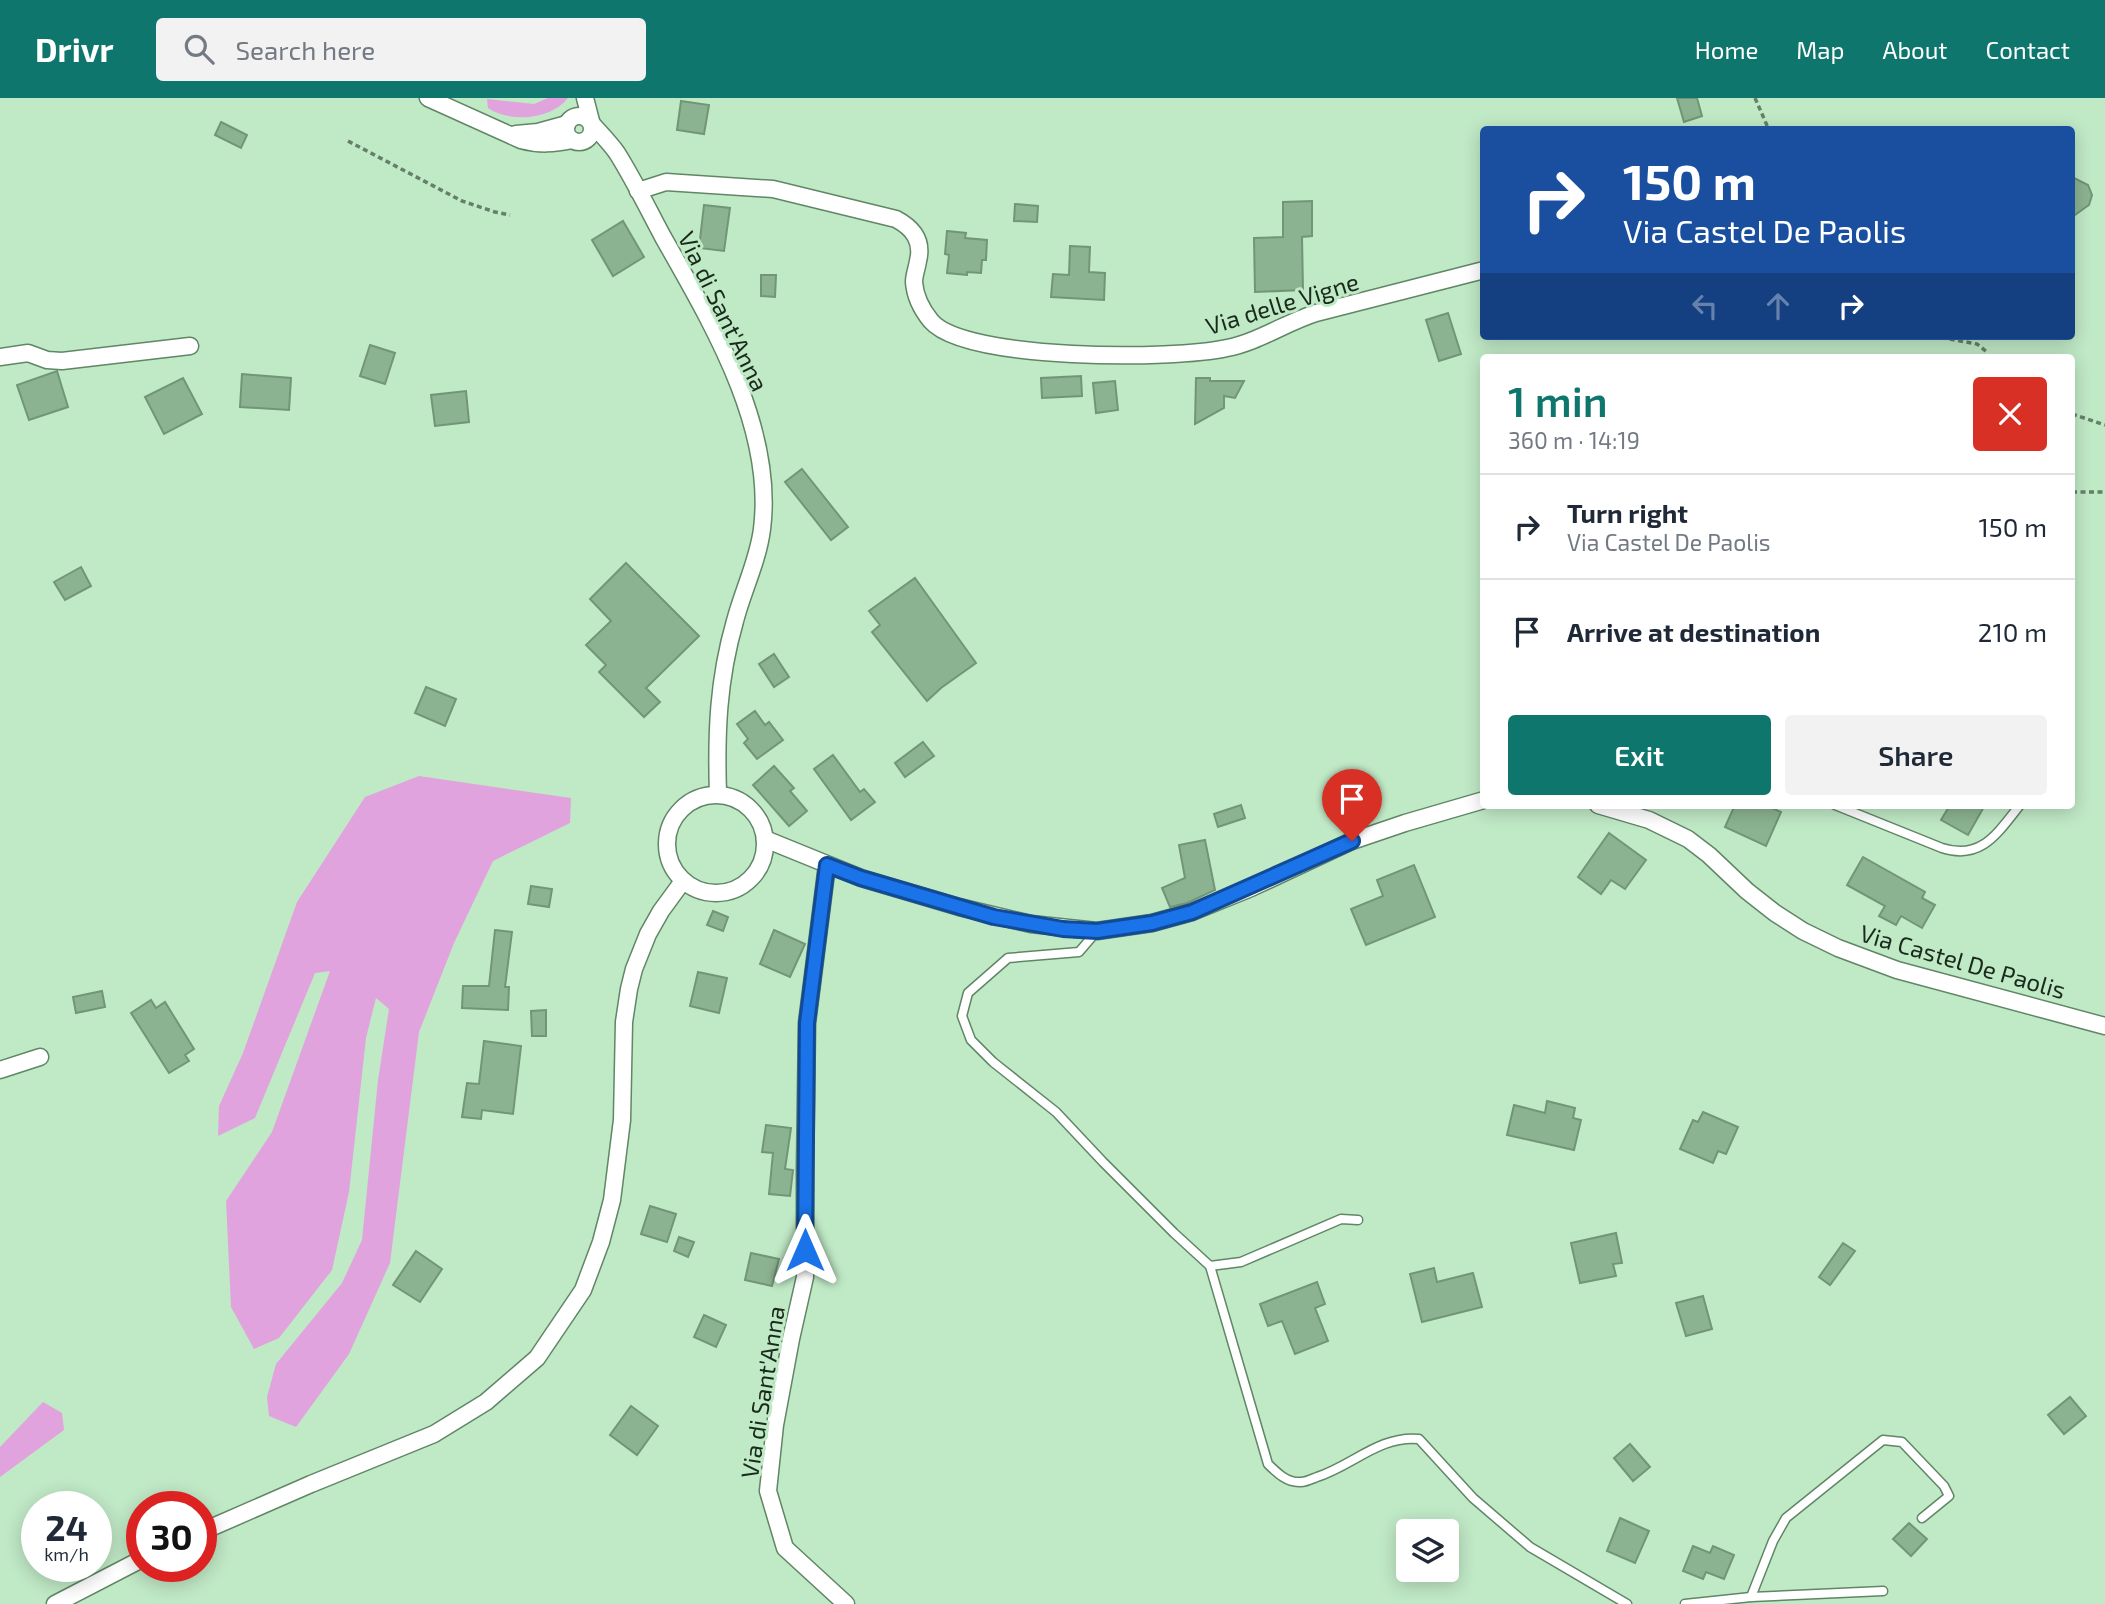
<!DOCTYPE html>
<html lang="en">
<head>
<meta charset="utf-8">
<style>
  :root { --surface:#fff; --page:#f2f2f3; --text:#1f2937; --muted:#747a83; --line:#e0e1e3; --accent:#0f766e }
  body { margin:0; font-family:"Exo 2",sans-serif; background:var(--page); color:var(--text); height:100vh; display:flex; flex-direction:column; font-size:26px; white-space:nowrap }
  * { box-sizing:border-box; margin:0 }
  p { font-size:23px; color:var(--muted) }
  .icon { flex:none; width:38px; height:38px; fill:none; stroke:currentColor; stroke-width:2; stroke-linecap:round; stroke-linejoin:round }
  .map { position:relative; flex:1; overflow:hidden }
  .drawer { position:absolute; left:1480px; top:256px; width:595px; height:455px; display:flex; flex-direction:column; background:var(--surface); border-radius:7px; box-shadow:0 4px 18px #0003 }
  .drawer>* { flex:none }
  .banner { position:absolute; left:1480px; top:28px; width:595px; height:214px; border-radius:7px; box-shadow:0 4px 18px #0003; background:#1a4fa0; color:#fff; overflow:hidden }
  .tools { position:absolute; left:1396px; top:1421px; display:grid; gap:14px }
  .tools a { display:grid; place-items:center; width:63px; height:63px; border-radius:7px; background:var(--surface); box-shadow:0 4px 18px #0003; font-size:35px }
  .speed { position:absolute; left:21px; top:1393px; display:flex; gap:14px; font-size:35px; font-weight:700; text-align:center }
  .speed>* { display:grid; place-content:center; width:91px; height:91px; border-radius:50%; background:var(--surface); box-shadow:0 4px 18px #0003; line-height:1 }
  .speed small { font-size:18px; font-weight:400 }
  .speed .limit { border:10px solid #d22; background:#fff; color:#111 }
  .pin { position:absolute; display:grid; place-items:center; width:60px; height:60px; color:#fff; margin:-72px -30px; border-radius:50% 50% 50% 0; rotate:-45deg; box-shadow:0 0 7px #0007 }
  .pin .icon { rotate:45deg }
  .me { position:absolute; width:77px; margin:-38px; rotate:0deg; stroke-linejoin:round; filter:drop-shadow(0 0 5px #0008) }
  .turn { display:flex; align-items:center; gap:24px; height:147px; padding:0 28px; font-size:32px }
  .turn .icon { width:91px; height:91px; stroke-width:2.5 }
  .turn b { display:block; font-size:49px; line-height:60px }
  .lanes { display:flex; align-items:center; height:66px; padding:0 28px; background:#0003; justify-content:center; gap:35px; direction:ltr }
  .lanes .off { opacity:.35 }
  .round { display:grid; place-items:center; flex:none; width:74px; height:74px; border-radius:7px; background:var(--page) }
  .summary { display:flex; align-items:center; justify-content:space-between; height:119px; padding:0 28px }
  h1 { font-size:42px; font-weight:600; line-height:52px; color:var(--accent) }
  .button { display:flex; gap:14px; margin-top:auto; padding:14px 28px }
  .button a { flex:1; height:80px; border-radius:7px; background:var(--accent); color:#fff; font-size:28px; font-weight:600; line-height:80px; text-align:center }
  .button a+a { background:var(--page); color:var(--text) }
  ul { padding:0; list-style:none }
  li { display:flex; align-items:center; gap:21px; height:105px; padding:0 28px; border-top:2px solid var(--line) }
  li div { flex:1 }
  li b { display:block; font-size:26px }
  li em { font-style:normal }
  header { display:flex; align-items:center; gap:42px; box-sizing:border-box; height:98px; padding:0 35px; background:var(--accent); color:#fff }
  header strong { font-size:33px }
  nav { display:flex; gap:38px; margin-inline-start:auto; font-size:24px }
  .search { width:490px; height:63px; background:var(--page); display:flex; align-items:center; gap:18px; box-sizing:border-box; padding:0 24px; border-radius:7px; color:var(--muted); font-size:26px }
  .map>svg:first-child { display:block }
  .green { fill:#e1a3dd }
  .building { fill:#8cb391; stroke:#709676; stroke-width:2 }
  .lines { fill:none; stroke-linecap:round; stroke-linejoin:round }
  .service-casing { stroke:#608666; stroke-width:11 }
  .minor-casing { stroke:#608666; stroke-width:19 }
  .path { stroke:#648069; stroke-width:3.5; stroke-dasharray:5 3.5; stroke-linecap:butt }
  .service { stroke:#fff; stroke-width:8 }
  .minor { stroke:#fff; stroke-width:16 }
  .route-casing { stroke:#114b97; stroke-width:18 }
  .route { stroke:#1a73e8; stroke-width:12 }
  .labels { text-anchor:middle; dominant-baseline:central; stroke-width:6; stroke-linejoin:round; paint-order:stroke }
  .street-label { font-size:24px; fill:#19291c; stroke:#c0e9c6 }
</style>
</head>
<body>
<header>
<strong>Drivr</strong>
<div class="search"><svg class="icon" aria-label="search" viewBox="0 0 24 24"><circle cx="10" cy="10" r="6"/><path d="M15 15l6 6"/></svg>Search here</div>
<nav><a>Home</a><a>Map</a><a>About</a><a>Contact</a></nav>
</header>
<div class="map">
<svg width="2105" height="1506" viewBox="0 0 2105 1506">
  <rect width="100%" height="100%" fill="#c0e9c6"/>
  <!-- green -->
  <g class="green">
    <path d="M548,0H568C551,22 510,25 488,10L487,1L534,6Z"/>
    <path d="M419,678L571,700L570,725L493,763L454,845L419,934L390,1165L349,1256L296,1329L269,1318L267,1299L276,1266L342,1185L362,1142L378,982L389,911L376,900L366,940L349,1094L332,1172L279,1240L254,1251L231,1209L226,1103L272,1034L330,873L315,875L255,1020L218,1038L219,1008L243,955L297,804L365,699Z"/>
    <path d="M43,1304L62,1315L64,1332L0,1379V1349Z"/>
  </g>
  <!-- building -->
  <g class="building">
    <path d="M1677,0H1697L1702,18L1684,24Z"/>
    <path d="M681,3L709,7L704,36L677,32Z"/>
    <path d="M221,24L247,37L241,50L215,37Z"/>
    <path d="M2072,79L2088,87L2092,97L2089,107L2072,119Z"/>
    <path d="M1312,103V138L1302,139L1303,192L1255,194L1254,140L1283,139V104Z"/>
    <path d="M1015,106L1038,108L1037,124L1014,123Z"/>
    <path d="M704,107L730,110L724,153L699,150Z"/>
    <path d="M623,123L644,159L613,178L592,142Z"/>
    <path d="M947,133L966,135L965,140L987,142L986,162H982L981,175L967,174V177L947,175L949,157L945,156Z"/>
    <path d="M1070,148L1090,149L1089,174L1105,175L1104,202L1051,199L1053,176L1069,177Z"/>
    <path d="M761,177H776L775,199L761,198Z"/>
    <path d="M1448,215L1461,256L1439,263L1426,222Z"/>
    <path d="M370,247L395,255L385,286L360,278Z"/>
    <path d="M57,273L68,309L29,322L17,287Z"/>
    <path d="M242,276L291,280L289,312L240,309Z"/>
    <path d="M1081,278L1082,298L1042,300L1041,280Z"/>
    <path d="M183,280L202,316L164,336L145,299Z"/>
    <path d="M1196,280H1210V283H1244L1235,300L1224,298V310L1195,326Z"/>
    <path d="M1115,283L1118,312L1096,315L1093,285Z"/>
    <path d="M466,293L469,324L435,328L431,297Z"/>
    <path d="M802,371L848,429L831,442L785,384Z"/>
    <path d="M626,465L699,538L646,590L660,604L644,619L599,574L606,567L586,547L611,523L590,501Z"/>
    <path d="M81,469L91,488L65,502L54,484Z"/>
    <path d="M915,480L976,565L941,590L927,603L872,534L880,527L869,513Z"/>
    <path d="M774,556L789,579L774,589L759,566Z"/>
    <path d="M426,589L456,601L445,628L415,615Z"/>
    <path d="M755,613L765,627L769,624L783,642L757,661L744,645L748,641L737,626Z"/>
    <path d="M923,644L934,658L905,679L895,665Z"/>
    <path d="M833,657L860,694L864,691L875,704L851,722L814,671Z"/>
    <path d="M774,668L794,690L790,693L807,713L789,728L753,687Z"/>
    <path d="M1241,707L1245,720L1218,729L1214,716Z"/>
    <path d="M1735,707H1765L1781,714L1766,748L1725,729Z"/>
    <path d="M1950,707H1985L1968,737L1941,722Z"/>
    <path d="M1609,735L1646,762L1625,791L1611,782L1601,796L1578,779Z"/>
    <path d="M1205,742L1215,792L1187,805L1170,809L1162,790L1185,780L1179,747Z"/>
    <path d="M1863,759L1925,794L1922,800L1935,807L1922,830L1901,818L1896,827L1879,818L1885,808L1847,787Z"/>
    <path d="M1414,767L1435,819L1366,847L1351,811L1383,798L1377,782Z"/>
    <path d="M531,788L552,791L549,809L528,806Z"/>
    <path d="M713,813L728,819L723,833L707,827Z"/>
    <path d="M495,832L512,834L505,889H509L508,912L462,910L463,888H489Z"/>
    <path d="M774,832L805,846L790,879L760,866Z"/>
    <path d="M698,874L727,880L719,915L690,908Z"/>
    <path d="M102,893L105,909L76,915L73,899Z"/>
    <path d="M151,902L156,910L165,904L194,951L185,957L189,963L169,975L131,915Z"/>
    <path d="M546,912V938H532L531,913Z"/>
    <path d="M484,943L521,948L513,1016L482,1012L481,1021L462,1019L467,985L479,986Z"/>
    <path d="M1547,1003L1575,1010L1573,1020L1581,1022L1574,1052L1507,1037L1514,1007L1545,1015Z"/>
    <path d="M1703,1014L1738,1029L1726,1056L1718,1053L1713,1065L1680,1051L1693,1022L1698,1024Z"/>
    <path d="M766,1027L791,1030L785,1071L793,1072L790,1098L769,1096L773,1055L762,1054Z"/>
    <path d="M650,1108L676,1116L667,1144L641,1136Z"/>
    <path d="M1616,1135L1622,1165L1613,1166L1616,1178L1580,1185L1571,1145Z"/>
    <path d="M679,1139L694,1144L688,1159L674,1153Z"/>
    <path d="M1843,1145L1855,1153L1830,1187L1819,1179Z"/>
    <path d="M416,1153L442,1171L420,1204L393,1187Z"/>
    <path d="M751,1155L779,1161L772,1188L745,1182Z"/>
    <path d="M1434,1170L1437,1184L1473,1175L1482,1209L1422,1224L1410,1176Z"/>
    <path d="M1317,1184L1325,1206L1315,1210L1328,1243L1295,1256L1282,1223L1268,1228L1260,1206Z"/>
    <path d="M1703,1198L1712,1231L1686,1238L1676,1205Z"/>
    <path d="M704,1217L726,1227L716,1249L694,1239Z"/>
    <path d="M2070,1299L2086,1318L2064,1336L2048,1317Z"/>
    <path d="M631,1308L658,1328L637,1357L610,1337Z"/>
    <path d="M1630,1346L1650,1369L1633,1383L1614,1360Z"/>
    <path d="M1620,1420L1649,1433L1635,1465L1607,1453Z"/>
    <path d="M1909,1425L1927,1441L1911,1458L1893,1441Z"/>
    <path d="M1693,1448L1710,1455L1713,1448L1734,1457L1724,1481L1706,1474L1703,1481L1683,1473Z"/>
  </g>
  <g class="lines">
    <defs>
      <g id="service">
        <path d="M1835,707L1942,750C1982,763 1998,734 2020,707"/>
        <path d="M1097,833L1079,854L1008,860L968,895L962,918L971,942L993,964L1056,1014L1103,1064L1174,1135L1210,1168L1241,1164L1341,1121L1358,1122"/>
        <path d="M1210,1168L1268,1366C1277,1375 1287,1385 1301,1384C1306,1384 1312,1381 1317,1379C1352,1368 1380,1337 1419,1341L1473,1400L1530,1449L1627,1506"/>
        <path d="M1751,1499L1773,1443L1786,1420L1883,1342L1902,1344L1944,1388L1949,1398L1922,1420"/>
        <path d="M1685,1506L1751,1499L1883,1493"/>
      </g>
      <g id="minor">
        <path d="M428,0L521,42C539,47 554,46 572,42"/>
        <path d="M585,0L591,23"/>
        <circle cx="579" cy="31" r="13"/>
        <path d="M593,27C601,36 610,45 617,55C634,82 648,111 663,139C711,224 775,329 762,431C758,463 743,492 735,523C718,582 716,635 718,696"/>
        <path d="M516,36L538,34L567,26"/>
        <path d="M638,93L666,84L773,91L896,121C913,130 923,143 918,163C917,170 914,177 914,184C915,198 922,212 931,223C965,263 1175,262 1227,250C1258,244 1285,225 1316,215L1484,172"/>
        <path d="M0,259L28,255L47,262L62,263L190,248"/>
        <circle cx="716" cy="746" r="49"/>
        <path d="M1598,707L1649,722L1688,741L1709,757L1747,793L1775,815L1803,833L1838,850L1897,872L2105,928"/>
        <path d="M765,741L861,780L959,809L1031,826L1097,833L1152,825L1192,814L1251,790L1352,743L1405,725L1484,702"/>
        <path d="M827,767L807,925L805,1070V1179L791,1241L775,1327L768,1393L785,1450L846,1506"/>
        <path d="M0,972L40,959"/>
        <path d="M201,1434L311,1386L434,1336L486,1304L537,1260L583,1192L601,1144L612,1102L622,1022L624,924L629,891L634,871L648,836L661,813L683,783"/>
        <path d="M55,1506L142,1461"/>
      </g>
    </defs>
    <!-- service casing -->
    <use href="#service" class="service-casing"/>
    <!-- minor casing -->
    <use href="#minor" class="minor-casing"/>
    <!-- path -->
    <g class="path">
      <path d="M1755,0L1769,32"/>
      <path d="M348,43L462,103L495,114L510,117"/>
      <path d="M1933,238L1977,246L1987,254V259"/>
      <path d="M2072,316L2105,327"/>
      <path d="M2072,394H2105"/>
    </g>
    <!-- service -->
    <use href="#service" class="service"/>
    <!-- minor -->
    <use href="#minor" class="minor"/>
  </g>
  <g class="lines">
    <defs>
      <path id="route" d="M805,1152L807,925L827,767L861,780L994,819L1063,831L1097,833L1152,825L1192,814L1352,743"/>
    </defs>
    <!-- route casing -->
    <use href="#route" class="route-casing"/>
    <!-- route -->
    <use href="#route" class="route"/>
  </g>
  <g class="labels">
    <!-- street labels -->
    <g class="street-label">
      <text transform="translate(1282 205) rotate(-17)">Via delle Vigne</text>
      <text transform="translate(724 213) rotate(64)">Via di Sant'Anna</text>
      <text transform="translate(1963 863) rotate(16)">Via Castel De Paolis</text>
      <text transform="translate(762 1294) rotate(-81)">Via di Sant'Anna</text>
    </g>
  </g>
</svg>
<div class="tools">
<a><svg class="icon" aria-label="layers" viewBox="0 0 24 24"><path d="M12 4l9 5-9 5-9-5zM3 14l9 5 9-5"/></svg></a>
</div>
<div class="speed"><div>24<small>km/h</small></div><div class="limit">30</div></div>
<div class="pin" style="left:1352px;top:743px;background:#d93025"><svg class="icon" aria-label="arrive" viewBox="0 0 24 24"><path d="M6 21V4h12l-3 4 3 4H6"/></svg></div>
<svg class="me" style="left:805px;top:1152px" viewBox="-20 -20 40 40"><path d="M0-17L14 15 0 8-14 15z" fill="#1a73e8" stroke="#fff" stroke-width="4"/></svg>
<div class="banner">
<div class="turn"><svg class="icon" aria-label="right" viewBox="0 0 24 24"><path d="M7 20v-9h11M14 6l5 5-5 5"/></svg><div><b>150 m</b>Via Castel De Paolis</div></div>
<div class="lanes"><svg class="icon off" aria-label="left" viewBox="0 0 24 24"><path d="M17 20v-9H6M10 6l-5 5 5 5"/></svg><svg class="icon off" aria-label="ahead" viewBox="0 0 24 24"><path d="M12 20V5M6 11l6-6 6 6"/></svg><svg class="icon" aria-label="right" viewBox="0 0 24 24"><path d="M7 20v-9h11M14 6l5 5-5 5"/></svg></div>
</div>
<section class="drawer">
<div class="summary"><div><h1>1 min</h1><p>360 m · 14:19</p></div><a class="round" style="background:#d93025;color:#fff"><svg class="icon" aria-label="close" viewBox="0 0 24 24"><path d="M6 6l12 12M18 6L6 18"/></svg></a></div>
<ul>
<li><svg class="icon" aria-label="right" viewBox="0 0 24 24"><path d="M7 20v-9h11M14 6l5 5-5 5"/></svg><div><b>Turn right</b><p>Via Castel De Paolis</p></div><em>150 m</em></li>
<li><svg class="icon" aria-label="arrive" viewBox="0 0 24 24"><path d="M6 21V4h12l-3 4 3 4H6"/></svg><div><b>Arrive at destination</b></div><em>210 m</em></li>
</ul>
<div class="button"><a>Exit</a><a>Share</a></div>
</section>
</div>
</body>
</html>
